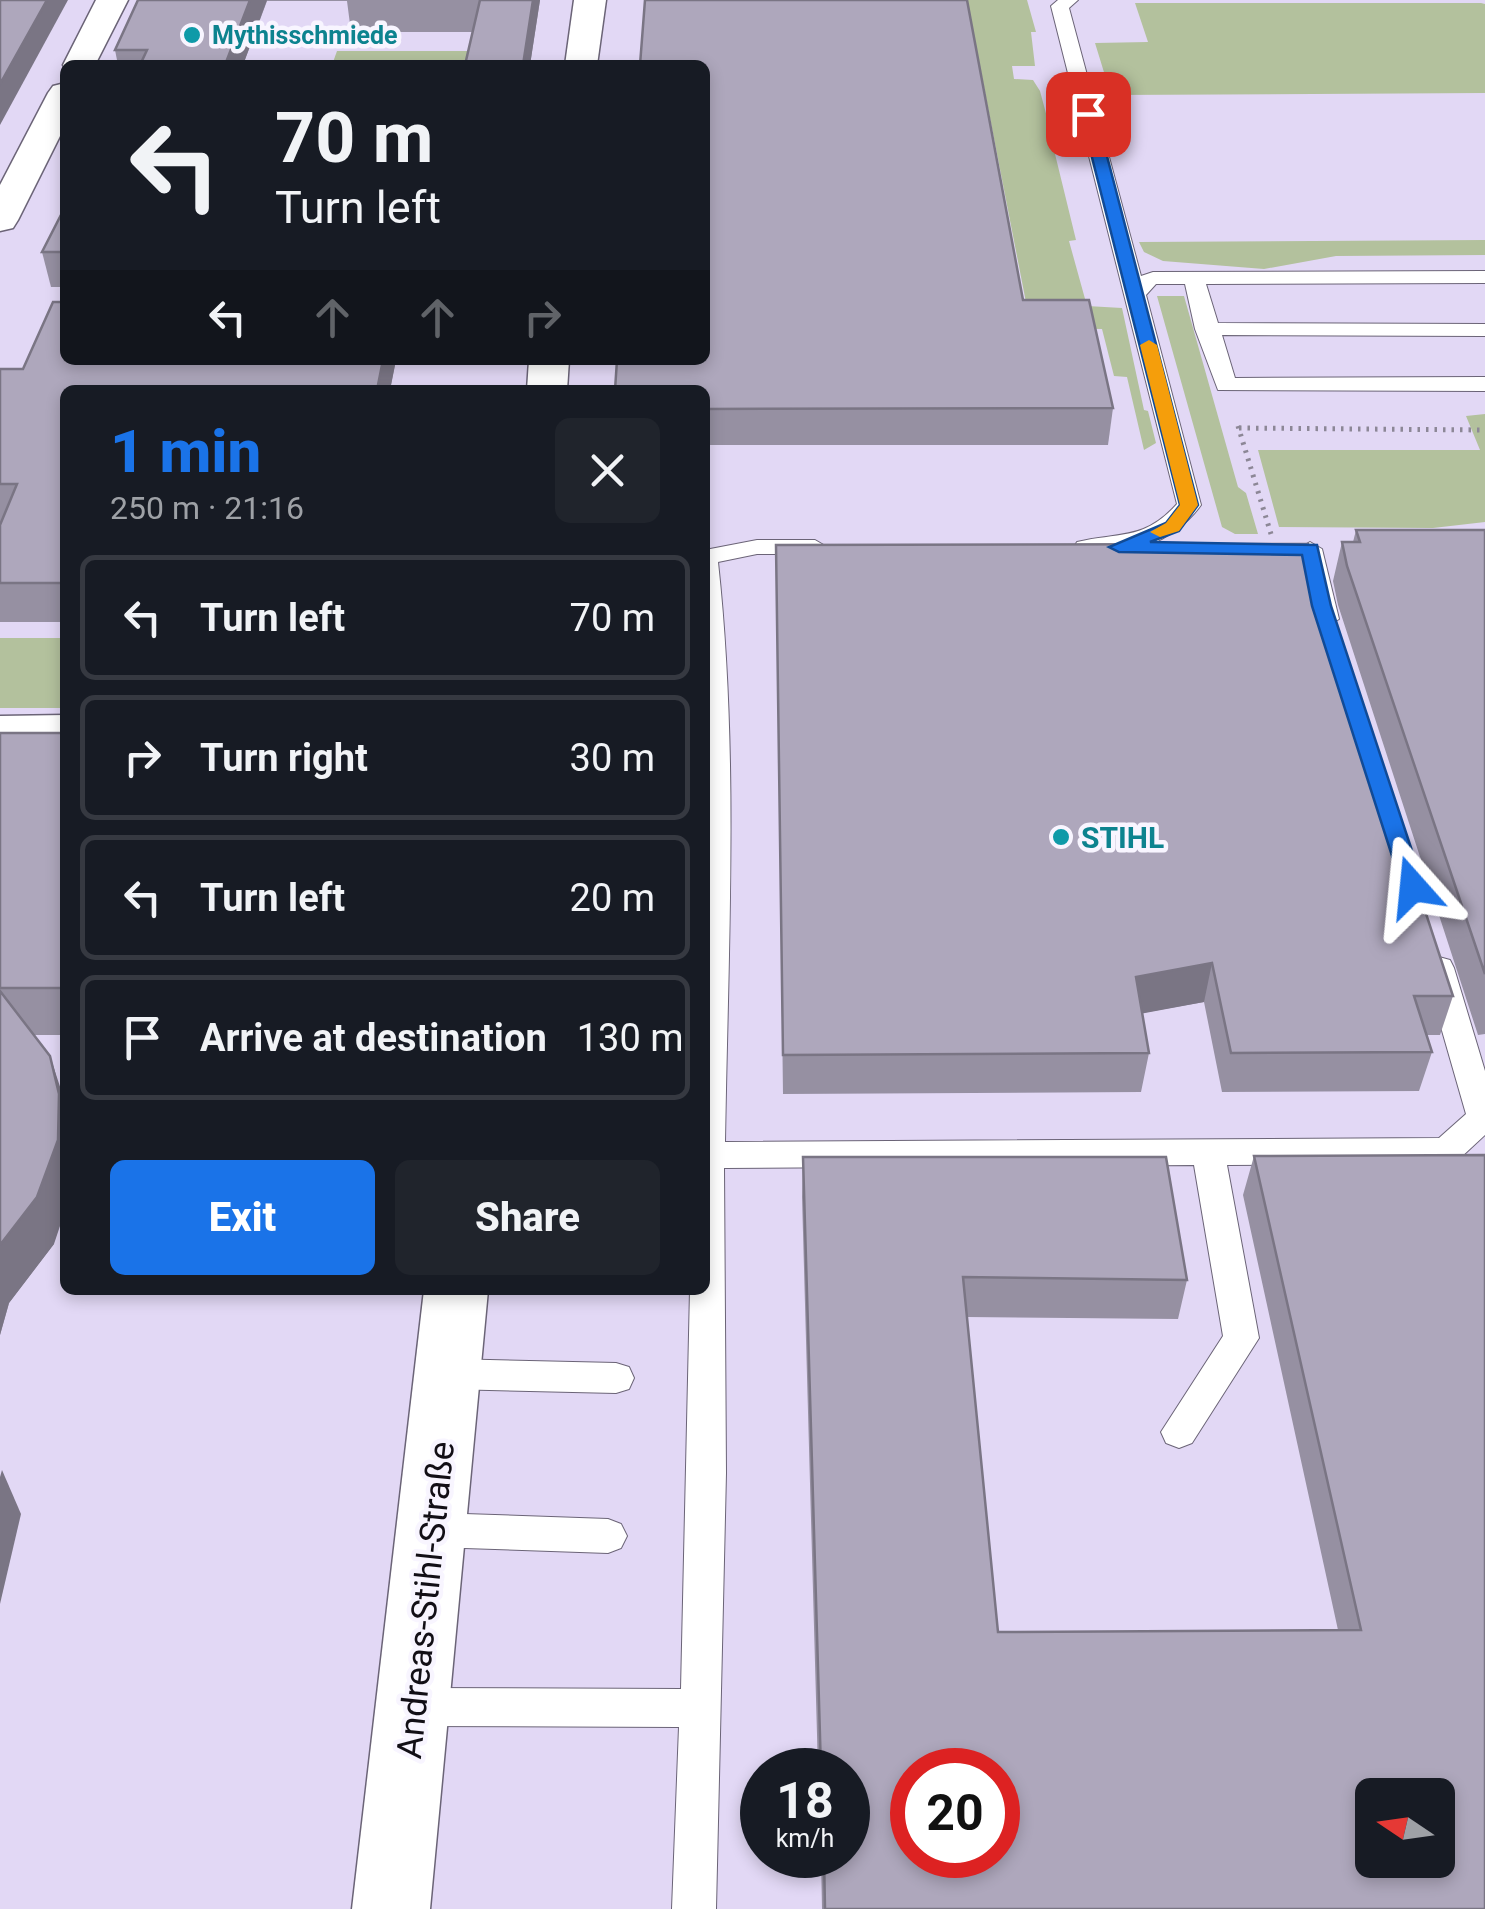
<!DOCTYPE html>
<html lang="en">
<head>
<meta charset="utf-8">
<style>
  :root { --surface:#171b24; --page:#20242c; --text:#f1f3f6; --muted:#9ea1a6; --line:#363941; --accent:#1a73e8 }
  body { margin:0; font-family:Roboto,sans-serif; background:var(--page); color:var(--text); height:100vh; display:flex; flex-direction:column; font-size:38px; white-space:nowrap }
  * { box-sizing:border-box; margin:0 }
  p { font-size:32px; color:var(--muted) }
  .icon { flex:none; width:55px; height:55px; fill:none; stroke:currentColor; stroke-width:2; stroke-linecap:round; stroke-linejoin:round }
  .map { position:relative; flex:1; overflow:hidden }
  .details { position:absolute; left:60px; top:385px; width:650px; height:910px; display:flex; flex-direction:column; background:var(--surface); border-radius:15px; box-shadow:0 5px 15px #0003 }
  .details>* { flex:none }
  .banner { position:absolute; left:60px; top:60px; width:650px; height:305px; border-radius:15px; box-shadow:0 5px 15px #0003; background:#171b24; color:var(--text); overflow:hidden }
  .needle { width:65px; rotate:283deg }
  .fabs { position:absolute; left:1355px; top:1778px; display:grid; gap:20px }
  .fabs a { display:grid; place-items:center; width:100px; height:100px; border-radius:15px; background:var(--surface); box-shadow:0 5px 15px #0003; font-size:50px }
  .speed { position:absolute; left:740px; top:1748px; display:flex; gap:20px; font-size:50px; font-weight:700; text-align:center }
  .speed>* { display:grid; place-content:center; width:130px; height:130px; border-radius:50%; background:var(--surface); box-shadow:0 5px 15px #0003; line-height:1 }
  .speed small { font-size:25px; font-weight:400 }
  .speed .limit { border:15px solid #d22; background:#fff; color:#111 }
  .pin { position:absolute; display:grid; place-items:center; width:85px; height:85px; color:#fff; margin:-42px; border-radius:20px; box-shadow:0 5px 15px #0006 }
  .me { position:absolute; width:110px; margin:-55px; rotate:342deg; stroke-linejoin:round; filter:drop-shadow(0 0 8px #0008) }
  .turn { display:flex; align-items:center; gap:35px; height:210px; padding:0 50px; font-size:45px }
  .turn .icon { width:130px; height:130px; stroke-width:2.5 }
  .turn b { display:block; font-size:70px; line-height:85px }
  .lanes { display:flex; align-items:center; height:95px; padding:0 50px; background:#0003; justify-content:center; gap:50px; direction:ltr }
  .lanes .off { opacity:.35 }
  .round { display:grid; place-items:center; flex:none; width:105px; height:105px; border-radius:15px; background:var(--page) }
  .headline { display:flex; align-items:center; justify-content:space-between; height:170px; padding:0 50px }
  h1 { font-size:60px; font-weight:800; line-height:75px; color:var(--accent) }
  .button { display:flex; gap:20px; margin-top:auto; padding:20px 50px }
  .button a { flex:1; height:115px; border-radius:15px; background:var(--accent); color:#fff; font-size:40px; font-weight:800; line-height:115px; text-align:center }
  .button a+a { background:var(--page); color:var(--text) }
  ul { padding:0; list-style:none }
  li { display:flex; align-items:center; gap:30px; height:125px; margin:0 20px 15px; padding:0 30px; border:5px solid var(--line); border-radius:15px }
  li div { flex:1 }
  li b { display:block; font-size:38px }
  li em { font-style:normal }
  .map>svg:first-child { display:block }
  .built { fill:#e2d8f5; fill-rule:evenodd }
  .green { fill:#b3c19d }
  .lines { fill:none; stroke-linecap:round; stroke-linejoin:round }
  .service-casing { stroke:#6b6477; stroke-width:2 }
  .minor-casing { stroke:#6b6477; stroke-width:3 }
  .path { stroke:#8c8796; stroke-width:5; stroke-dasharray:2.5 6; stroke-linecap:butt }
  .service { fill:#fff; fill-rule:evenodd }
  .minor { fill:#fff; fill-rule:evenodd }
  .wall { fill:#9690a2 }
  .shaded-wall { fill:#7a7584 }
  .building { fill:#aea7bc; stroke:#7a7584; stroke-width:2.5; fill-rule:evenodd }
  .route { fill:#1a73e8; stroke:#114b97; stroke-width:2.5 }
  .slow { fill:#f59e0b }
  .culture-dot { fill:#0f9aa8; stroke:#f8f5ff; stroke-width:4 }
  .labels { text-anchor:middle; dominant-baseline:central; stroke-width:9; stroke-linejoin:round; paint-order:stroke }
  .far-culture-label { font-size:25px; font-weight:bold; fill:#0d838f; stroke:#f8f5ff; text-anchor:start }
  .culture-label { font-size:30px; font-weight:bold; fill:#0d838f; stroke:#f8f5ff; text-anchor:start }
  .near-street-label { font-size:35px; fill:#120f16; stroke:#f8f5ff }
</style>
</head>
<body>
<div class="map">
<svg width="1485" height="1909" viewBox="0 0 1485 1909">
  <rect width="100%" height="100%" fill="#ede5fc"/>
  <!-- built -->
  <path class="built" d="M0,0H1485V1909H0ZM65,65H705V360H65ZM65,390H705V1290H65ZM762,1770H848V1855H762ZM912,1770H998V1855H912ZM1372,1795H1438V1860H1372Z"/>
  <!-- green -->
  <g class="green">
    <path d="M967,0H1027L1036,32H1031L1035,66H1012L1014,79L1033,80L1040,91L1055,147H1083L1084,153L1055,154L1076,240L1069,241L1087,306L1122,308L1144,410L1148,411L1156,443L1144,450L1127,377L1114,376L1102,329L1031,328Z"/>
    <path d="M1135,3H1481L1485,4V93L1111,95L1095,43L1148,42Z"/>
    <path d="M337,51H530L528,65H332Z"/>
    <path d="M1485,240V255L1336,256L1264,269L1163,261L1144,252L1139,242Z"/>
    <path d="M1157,296H1184L1238,487L1246,493L1258,534H1235L1222,527Z"/>
    <path d="M1485,414V522L1433,528L1279,527L1258,450H1480L1466,416Z"/>
    <rect x="0" y="638" width="65" height="70"/>
  </g>
  <g class="lines">
    <defs>
      <g id="service">
        <path d="M1058,0H1078L1069,8L1141,276L1153,272L1485,271V283L1206,284L1218,323L1485,324V336L1222,335L1235,378L1485,377V391L1218,390L1195,329L1185,284H1156L1146,295L1201,505C1175,541 1122,563 1077,552L1074,547L1077,542C1119,532 1144,541 1177,504L1051,6Z"/>
        <path d="M757,540H815L827,547L815,554H757L718,562C739,754 728,949 725,1142L1439,1138L1466,1114L1424,968L1428,960L1439,957L1450,960L1454,968L1485,1071V1135L1458,1160L1446,1164L1227,1165L1259,1338L1192,1443L1179,1448L1166,1443L1161,1432L1223,1336L1194,1165L724,1168L726,1473L716,1909H672L679,1727L415,1726L401,1721L395,1707L401,1693L415,1688L681,1689L690,1290H705V550Z"/>
        <path d="M1310,542L1322,549L1339,619L1326,627L1313,619L1298,549Z"/>
        <path d="M448,1359L616,1363L629,1367L634,1378L629,1389L616,1393L448,1389L435,1385L430,1374L435,1363Z"/>
        <path d="M434,1513L608,1519L621,1524L627,1536L621,1548L608,1553L434,1547L421,1542L415,1530L421,1518Z"/>
      </g>
      <g id="minor">
        <path d="M96,0H128L95,65H65V68L63,65Z"/>
        <path d="M574,0H606L597,65H565Z"/>
        <path d="M65,83V126L18,220L13,228L0,231V185L48,93L53,86Z"/>
        <path d="M529,360H569L567,390H527Z"/>
        <path d="M65,715V747L0,748V716Z"/>
        <path d="M424,1290H488L430,1909H352Z"/>
      </g>
    </defs>
    <!-- service casing -->
    <use href="#service" class="service-casing"/>
    <!-- minor casing -->
    <use href="#minor" class="minor-casing"/>
    <!-- path -->
    <g class="path">
      <path d="M1238,426L1271,534"/>
      <path d="M1239,428L1485,430"/>
    </g>
    <!-- service -->
    <use href="#service" class="service"/>
    <!-- minor -->
    <use href="#minor" class="minor"/>
  </g>
  <!-- wall -->
  <g class="wall">
    <path d="M138,0H540L530,65H465L473,32H351L347,1H267L243,65H118L115,50Z"/>
    <path d="M65,207V287H51L42,252Z"/>
    <path d="M1023,300L1113,408L1108,445H705V390Z"/>
    <path d="M65,360H396L390,390H65V622H0V369H23Z"/>
    <path d="M1356,530H1485V1034L1478,1035L1338,605L1333,581L1342,542H1353Z"/>
    <path d="M776,545L1313,569L1453,996L1440,1035H1427L1432,1052L1419,1091L1222,1092L1204,1002L1142,1013L1149,1053L1141,1092L783,1094Z"/>
    <path d="M0,733H65V1035H34L54,1244L9,1303L0,1335Z"/>
    <path d="M1254,1156L1485,1909H822L821,1855H848V1770H818L802,1197L803,1157L1187,1280L1178,1319L967,1317L998,1632L1338,1630L1243,1195Z"/>
  </g>
  <!-- shaded-wall -->
  <g class="shaded-wall">
    <path d="M47,0H68L0,125V84Z"/>
    <path d="M250,0H267L243,65H225Z"/>
    <path d="M533,0H540L530,65H523Z"/>
    <path d="M383,360H396L390,390H377Z"/>
    <path d="M1212,963L1204,1002L1129,1016L1136,977Z"/>
    <path d="M50,1056L65,1102V1211L54,1244L9,1303L0,1335V1245Z"/>
    <path d="M2,1470L21,1514L0,1604V1477Z"/>
  </g>
  <!-- building -->
  <g class="building">
    <path d="M0,0H47L0,84Z"/>
    <path d="M138,0H250L225,65H140L147,50H115Z"/>
    <path d="M480,0H533L523,65H465Z"/>
    <path d="M645,0H967L1023,300H1089L1113,408L705,409V390H615L617,360H705V65H640Z"/>
    <path d="M65,207V252H42Z"/>
    <path d="M53,302H65V360H383L377,390H65V583H0V525L17,484H0V369H23Z"/>
    <path d="M1356,530H1485V974L1347,566L1342,542H1360Z"/>
    <path d="M1308,544L1313,569L1453,996H1414L1432,1052L1231,1053L1212,963L1136,977L1149,1053L783,1055L776,545Z"/>
    <rect x="0" y="733" width="65" height="255"/>
    <path d="M0,991L50,1056L59,1094L58,1140L37,1197L0,1245Z"/>
    <path d="M1485,1155V1909H825L824,1855H848V1770H821L803,1157H1166L1187,1280L963,1277L998,1632L1361,1630L1254,1156ZM912,1770H998V1855H912ZM1372,1795H1438V1860H1372Z"/>
  </g>
  <!-- route -->
  <path class="route" d="M1088,110L1096,114L1198,505L1179,531L1150,542L1317,545L1331,606L1424,887L1421,893H1405L1402,887L1312,606L1302,555L1119,552L1109,547L1166,523L1180,505L1081,114Z"/>
  <!-- slow -->
  <path class="slow" d="M1149,340L1157,345L1198,505L1179,531L1160,537L1150,532L1166,523L1180,505L1140,345Z"/>
  <!-- markers -->
  <g class="culture-dot">
    <circle cx="192" cy="35" r="10"/>
    <circle cx="1061" cy="837" r="10"/>
  </g>
  <g class="labels">
    <!-- far-culture labels -->
    <g class="far-culture-label">
      <text x="212" y="35">Mythisschmiede</text>
    </g>
    <!-- culture labels -->
    <g class="culture-label">
      <text x="1081" y="837">STIHL</text>
    </g>
    <!-- near-street labels -->
    <g class="near-street-label">
      <text transform="translate(426 1600) rotate(-84)">Andreas-Stihl-Straße</text>
    </g>
  </g>
</svg>
<div class="fabs">
<a><svg class="needle" viewBox="-14 -14 28 28"><path d="M0-13l5 13h-10z" fill="#e53935"/><path d="M0 13l5-13h-10z" fill="#9ea1a6"/></svg></a>
</div>
<div class="speed"><div>18<small>km/h</small></div><div class="limit">20</div></div>
<div class="pin" style="left:1088px;top:114px;background:#d93025"><svg class="icon" aria-label="arrive" viewBox="0 0 24 24"><path d="M6 21V4h12l-3 4 3 4H6"/></svg></div>
<svg class="me" style="left:1413px;top:887px" viewBox="-20 -20 40 40"><path d="M0-17L14 15 0 8-14 15z" fill="#1a73e8" stroke="#fff" stroke-width="4"/></svg>
<div class="banner">
<div class="turn"><svg class="icon" aria-label="left" viewBox="0 0 24 24"><path d="M17 20v-9H6M10 6l-5 5 5 5"/></svg><div><b>70 m</b>Turn left</div></div>
<div class="lanes"><svg class="icon" aria-label="left" viewBox="0 0 24 24"><path d="M17 20v-9H6M10 6l-5 5 5 5"/></svg><svg class="icon off" aria-label="ahead" viewBox="0 0 24 24"><path d="M12 20V5M6 11l6-6 6 6"/></svg><svg class="icon off" aria-label="ahead" viewBox="0 0 24 24"><path d="M12 20V5M6 11l6-6 6 6"/></svg><svg class="icon off" aria-label="right" viewBox="0 0 24 24"><path d="M7 20v-9h11M14 6l5 5-5 5"/></svg></div>
</div>
<section class="details">
<div class="headline"><div><h1>1 min</h1><p>250 m · 21:16</p></div><a class="round"><svg class="icon" aria-label="close" viewBox="0 0 24 24"><path d="M6 6l12 12M18 6L6 18"/></svg></a></div>
<ul>
<li><svg class="icon" aria-label="left" viewBox="0 0 24 24"><path d="M17 20v-9H6M10 6l-5 5 5 5"/></svg><div><b>Turn left</b></div><em>70 m</em></li>
<li><svg class="icon" aria-label="right" viewBox="0 0 24 24"><path d="M7 20v-9h11M14 6l5 5-5 5"/></svg><div><b>Turn right</b></div><em>30 m</em></li>
<li><svg class="icon" aria-label="left" viewBox="0 0 24 24"><path d="M17 20v-9H6M10 6l-5 5 5 5"/></svg><div><b>Turn left</b></div><em>20 m</em></li>
<li><svg class="icon" aria-label="arrive" viewBox="0 0 24 24"><path d="M6 21V4h12l-3 4 3 4H6"/></svg><div><b>Arrive at destination</b></div><em>130 m</em></li>
</ul>
<div class="button"><a>Exit</a><a>Share</a></div>
</section>
</div>
</body>
</html>
